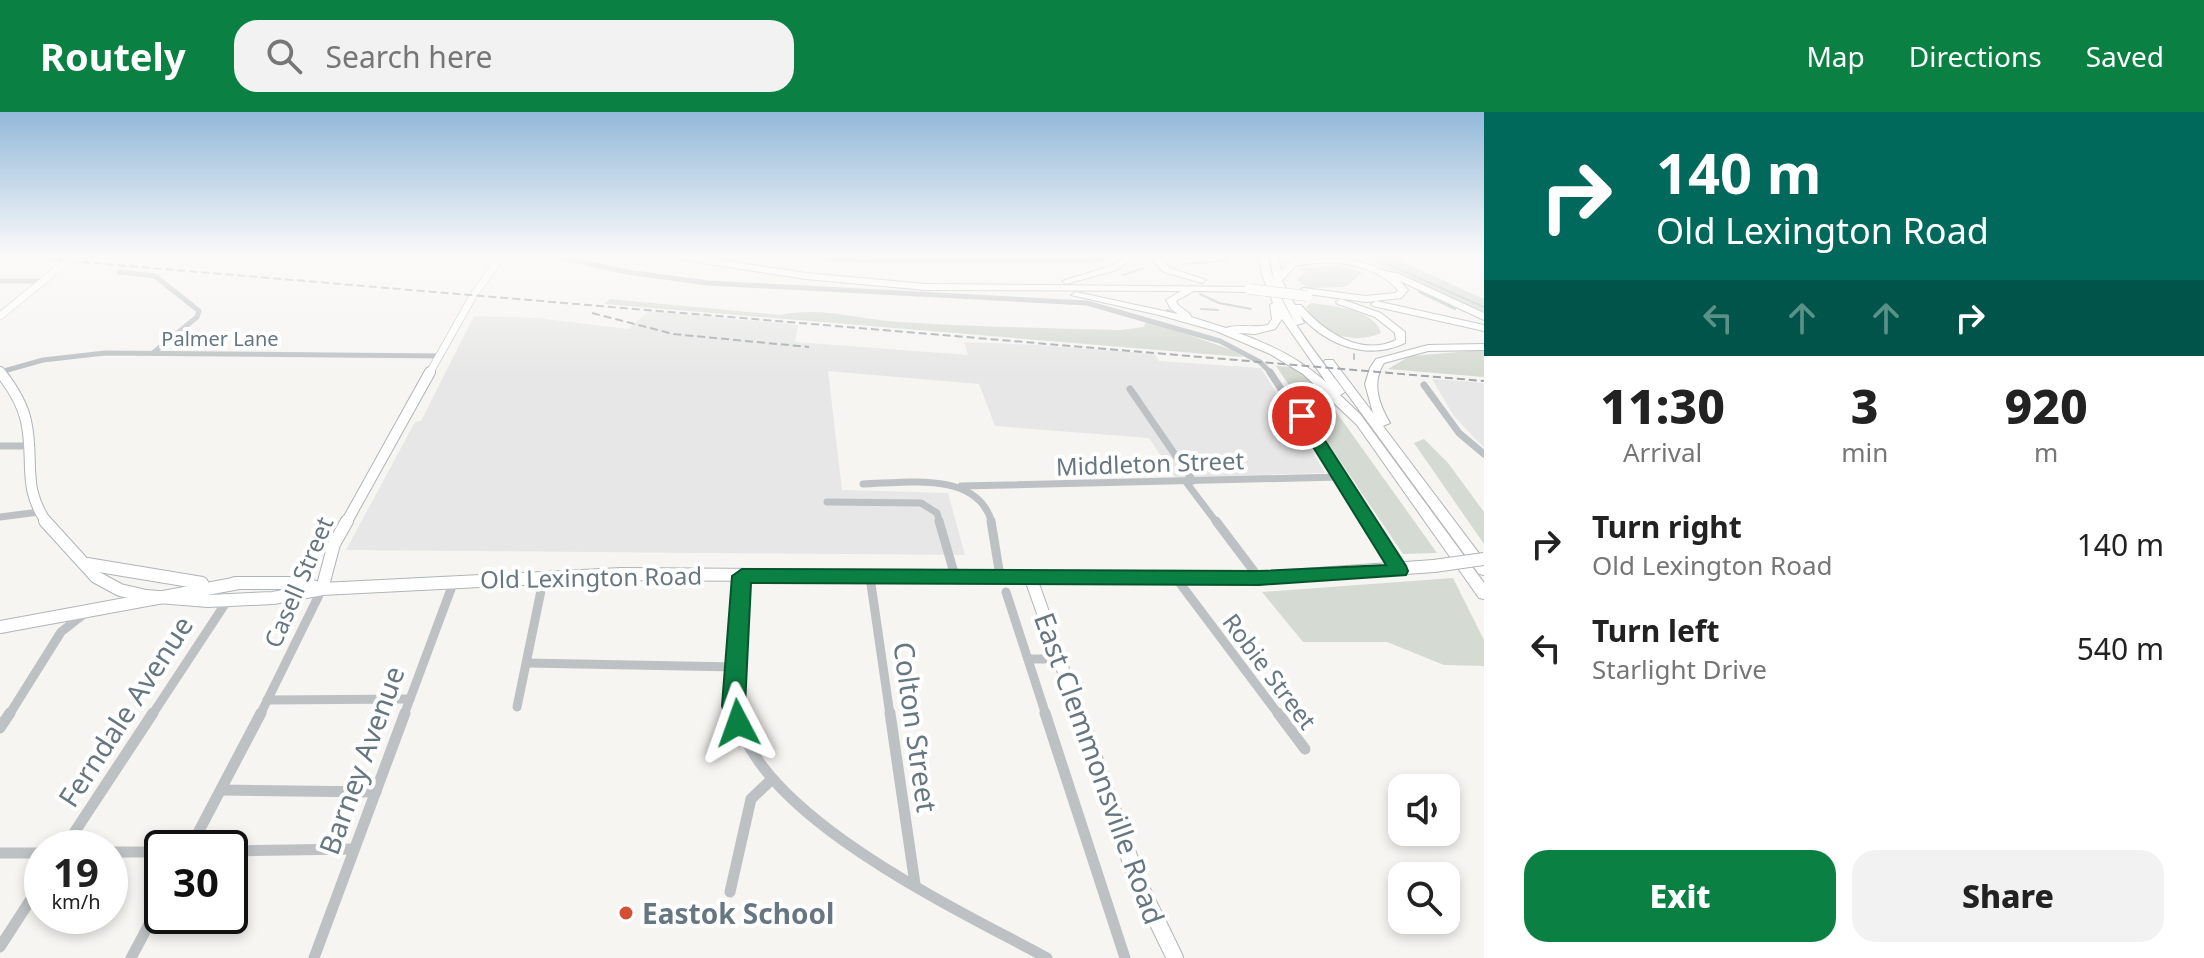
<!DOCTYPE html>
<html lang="en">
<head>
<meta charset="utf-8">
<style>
  :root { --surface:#fff; --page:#f2f2f2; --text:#222; --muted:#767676; --accent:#0b8043 }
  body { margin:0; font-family:"Noto Sans",sans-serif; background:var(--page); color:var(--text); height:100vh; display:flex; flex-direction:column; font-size:30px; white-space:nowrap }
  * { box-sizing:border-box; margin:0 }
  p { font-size:26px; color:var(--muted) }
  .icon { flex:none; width:44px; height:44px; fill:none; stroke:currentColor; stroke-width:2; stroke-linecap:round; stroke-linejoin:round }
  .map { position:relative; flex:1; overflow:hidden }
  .drawer { display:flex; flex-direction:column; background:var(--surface); width:720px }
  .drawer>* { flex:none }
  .banner { background:#00695c; color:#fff; overflow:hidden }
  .tools { position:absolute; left:1388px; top:662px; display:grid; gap:16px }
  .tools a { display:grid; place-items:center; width:72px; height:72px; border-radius:16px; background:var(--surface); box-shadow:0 4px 12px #0003; font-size:40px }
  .speed { position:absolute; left:24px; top:718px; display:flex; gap:16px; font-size:40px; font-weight:700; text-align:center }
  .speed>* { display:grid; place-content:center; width:104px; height:104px; border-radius:50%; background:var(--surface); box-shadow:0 4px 12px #0003; line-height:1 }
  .speed small { font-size:20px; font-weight:400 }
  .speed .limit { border:4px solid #111; border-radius:12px; background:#fff; color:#111 }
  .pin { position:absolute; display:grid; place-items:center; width:68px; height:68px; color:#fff; margin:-34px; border:4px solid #fff; border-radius:50%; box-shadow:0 2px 8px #0007 }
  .me { position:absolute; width:88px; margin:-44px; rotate:356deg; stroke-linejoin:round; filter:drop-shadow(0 0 6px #0008) }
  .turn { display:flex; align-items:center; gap:28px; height:168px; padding:0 40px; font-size:36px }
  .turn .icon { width:104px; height:104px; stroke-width:2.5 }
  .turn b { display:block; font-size:56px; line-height:68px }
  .lanes { display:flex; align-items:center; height:76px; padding:0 40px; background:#0003; justify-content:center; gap:40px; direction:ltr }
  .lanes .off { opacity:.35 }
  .eta { display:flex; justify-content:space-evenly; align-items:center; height:136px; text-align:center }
  .eta b { font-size:48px; font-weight:800; line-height:56px }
  .action { display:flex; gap:16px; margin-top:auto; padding:16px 40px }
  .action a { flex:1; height:92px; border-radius:24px; background:var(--accent); color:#fff; font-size:32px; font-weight:800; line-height:92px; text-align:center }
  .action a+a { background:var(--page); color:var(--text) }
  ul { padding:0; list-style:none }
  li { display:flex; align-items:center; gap:24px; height:104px; padding:0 40px }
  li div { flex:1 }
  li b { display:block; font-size:30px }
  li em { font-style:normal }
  header { display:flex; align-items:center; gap:48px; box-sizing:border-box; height:112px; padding:0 40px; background:var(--accent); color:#fff }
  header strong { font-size:38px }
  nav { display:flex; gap:44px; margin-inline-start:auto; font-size:28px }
  .search { width:560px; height:72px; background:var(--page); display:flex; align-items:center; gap:20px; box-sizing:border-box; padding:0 28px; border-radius:24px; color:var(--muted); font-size:30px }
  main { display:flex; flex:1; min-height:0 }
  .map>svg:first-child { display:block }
  .built { fill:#e6e7e6 }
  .green { fill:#d5dad2 }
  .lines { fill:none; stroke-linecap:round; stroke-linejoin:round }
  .stream { stroke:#b5c1c4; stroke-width:2 }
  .secondary-far3-casing { stroke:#afb5b9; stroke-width:8 }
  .secondary-far2-casing { stroke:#afb5b9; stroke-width:12 }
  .secondary-far1-casing { stroke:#afb5b9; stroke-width:14 }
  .secondary-casing { stroke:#afb5b9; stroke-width:18 }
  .highway-casing { stroke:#b0b4b7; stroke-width:2 }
  .street-far3 { stroke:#bdc1c4; stroke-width:5 }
  .street-far2 { stroke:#bdc1c4; stroke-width:7 }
  .street-far1 { stroke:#bdc1c4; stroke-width:9 }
  .street { stroke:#bdc1c4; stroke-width:11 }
  .secondary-far3 { stroke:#fff; stroke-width:7 }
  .secondary-far2 { stroke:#fff; stroke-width:10 }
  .secondary-far1 { stroke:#fff; stroke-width:12 }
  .secondary { stroke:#fff; stroke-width:16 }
  .highway { fill:#fff; fill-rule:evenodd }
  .rail { stroke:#9fa5aa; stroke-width:2; stroke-dasharray:8 4; stroke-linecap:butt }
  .secondary-bridge-far1-casing { stroke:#afb5b9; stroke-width:8; stroke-linecap:butt }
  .secondary-bridge-casing { stroke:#afb5b9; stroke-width:14; stroke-linecap:butt }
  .highway-bridge-casing { stroke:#b0b4b7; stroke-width:11; stroke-linecap:butt }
  .secondary-bridge-far1 { stroke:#fff; stroke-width:7 }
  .secondary-bridge { stroke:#fff; stroke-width:12 }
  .highway-bridge { stroke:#fff; stroke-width:10 }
  .route { fill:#0b8043; stroke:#07532c; stroke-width:2 }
  .poi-dot { fill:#d44e34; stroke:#fff; stroke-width:3 }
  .labels { text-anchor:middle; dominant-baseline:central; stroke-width:8; stroke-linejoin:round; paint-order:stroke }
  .far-street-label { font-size:20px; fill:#677781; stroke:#fff }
  .street-label { font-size:24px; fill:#677781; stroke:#fff }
  .near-street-label { font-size:28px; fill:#677781; stroke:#fff }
  .near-poi-label { font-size:28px; font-weight:bold; fill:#677781; stroke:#fff; text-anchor:start }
</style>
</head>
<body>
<header>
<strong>Routely</strong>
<div class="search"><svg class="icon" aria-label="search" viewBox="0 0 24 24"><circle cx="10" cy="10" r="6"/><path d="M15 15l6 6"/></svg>Search here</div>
<nav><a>Map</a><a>Directions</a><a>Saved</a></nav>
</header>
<main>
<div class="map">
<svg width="1484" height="846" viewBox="0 0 1484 846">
  <rect width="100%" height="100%" fill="#f6f5f2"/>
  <!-- built -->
  <g class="built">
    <path d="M649,199L798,213L795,230L968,243L964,230L1038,233L1155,242L1159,249L1261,256L1325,361L1175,365L1149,326L995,314L979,272L828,259L842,378L948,381L965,443L346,438L415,310L421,309L474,204L536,206L628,217Z"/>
    <path d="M1432,267L1484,271V336L1454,304Z"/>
  </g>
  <!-- green -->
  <g class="green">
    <path d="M1359,144H1407L1401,149L1484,187V202Z"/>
    <path d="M1338,154L1363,160L1346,175L1307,176L1297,168L1307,159L1294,157Z"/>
    <path d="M610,187L781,203C821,194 861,208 901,210C975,215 1048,216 1121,218L1144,215L1146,208L1232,238L1243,245L604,192Z"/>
    <path d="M1312,191C1333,194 1374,197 1381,221C1352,234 1321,221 1306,195Z"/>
    <path d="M1484,238V265L1388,257L1410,244Z"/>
    <path d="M1276,254L1294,255L1314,269L1437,441L1403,442Z"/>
    <path d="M1424,327L1448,351L1484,400V432L1414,331Z"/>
    <path d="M1453,466L1484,528V554L1444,553L1387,530H1303L1262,480Z"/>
  </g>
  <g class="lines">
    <!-- stream -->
    <g class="stream">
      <path d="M1369,144L1484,195"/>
      <path d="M1182,152L1224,149L1227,145"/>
      <path d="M1123,163L1144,156"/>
      <path d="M1419,180L1455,197"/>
      <path d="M1200,182L1219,191L1251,197"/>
      <path d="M1201,197L1218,198"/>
      <path d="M1167,198L1173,201"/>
      <path d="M1354,242V247"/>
    </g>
    <defs>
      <g id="secondary-far3">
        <path d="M0,204L60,155"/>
        <path d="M429,262L473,184L502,144"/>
      </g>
      <g id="secondary-far2">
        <path d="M0,260C12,275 22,290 26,309C35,349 21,374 47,411"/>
        <path d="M346,411L430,260"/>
      </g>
      <g id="secondary-far1">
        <path d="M45,409L96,465L120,478L146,484L208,489L273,486L322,477L621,462L1259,466L1434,454"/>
        <path d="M87,452L202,471"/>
        <path d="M1030,464L1079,603"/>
        <path d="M235,471H303L321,477"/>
        <path d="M322,477L334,432L347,409"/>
        <path d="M0,515L239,471"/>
      </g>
      <path id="secondary" d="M1078,601L1138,770L1175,846"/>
      <g id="highway">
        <path d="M673,144H692L806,161L926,172L1252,175L1254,177L1249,180L1194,179L1176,189L1178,193L1190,202L1191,205L1226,216C1238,212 1254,216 1268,213L1272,207L1270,193L1273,191L1262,163L1259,144H1267C1278,198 1313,236 1345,280L1340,283L1360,302L1484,471V487L1479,486L1357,313L1303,262L1270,242L1216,219L1159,203L1071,183L1076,180L1178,202L1171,197L1166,188L1181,179L926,178L806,167L677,147ZM1282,207L1326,270C1300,247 1270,232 1238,221L1255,222L1275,217Z"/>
        <path d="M1127,144H1136L1117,158L1066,172L1062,169L1111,154Z"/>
        <path d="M1149,144H1158L1170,156L1206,168L1202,171L1164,160Z"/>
        <path d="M1270,144H1278L1281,159C1282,158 1288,151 1290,150C1308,140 1348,147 1367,152C1378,155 1387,161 1397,161L1484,201V208L1400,169L1408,178L1401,186L1366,190L1301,181V177L1304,176L1366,184L1395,181L1398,178C1373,151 1330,146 1295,154L1282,169L1295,193H1301C1324,220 1361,245 1396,228L1395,221L1375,205L1338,192L1336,190L1341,187L1381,201L1405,220V231C1367,249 1326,233 1300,203L1304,211L1296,213L1274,170Z"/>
        <path d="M1376,189L1484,213V219L1373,194L1371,192Z"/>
        <path d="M1484,232V238L1428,239L1384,251C1371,271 1379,292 1390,311L1383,314L1484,448V463L1479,462L1324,250L1325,248H1333L1373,301L1365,272L1370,256L1376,247L1428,233Z"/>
      </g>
    </defs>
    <!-- secondary-far3 casing -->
    <use href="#secondary-far3" class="secondary-far3-casing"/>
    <!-- secondary-far2 casing -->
    <use href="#secondary-far2" class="secondary-far2-casing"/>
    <!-- secondary-far1 casing -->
    <use href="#secondary-far1" class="secondary-far1-casing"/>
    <!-- secondary casing -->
    <use href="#secondary" class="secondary-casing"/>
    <!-- highway casing -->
    <use href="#highway" class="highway-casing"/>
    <!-- street-far3 -->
    <g class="street-far3">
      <path d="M556,144L627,160L708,171L1087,191L1220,229L1260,250L1272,262"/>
      <path d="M798,144L872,149H1092L1111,144"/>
      <path d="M119,160L155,164L199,199L197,205L153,241"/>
      <path d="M0,169H39"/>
      <path d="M0,260L43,248L105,241L441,244"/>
    </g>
    <!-- street-far2 -->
    <g class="street-far2">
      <path d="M1270,260L1368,411"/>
      <path d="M1424,273L1459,321L1484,342"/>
      <path d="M1130,277L1193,369"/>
      <path d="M0,334H30"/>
      <path d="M1186,370L1217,411"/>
      <path d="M863,372C906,371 978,358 992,411"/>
      <path d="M961,374L1340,365"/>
      <path d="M827,390L921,391L937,401L940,411"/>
      <path d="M0,405L39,400"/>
    </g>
    <!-- street-far1 -->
    <g class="street-far1">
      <path d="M939,409L955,464"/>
      <path d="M991,409L1000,464"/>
      <path d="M1216,409L1259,466"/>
      <path d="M1367,409L1398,458"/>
      <path d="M870,465L890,603"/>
      <path d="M1176,466L1279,603"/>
      <path d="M1006,480L1046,603"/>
      <path d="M1028,547H1059"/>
      <path d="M527,551L736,555"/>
      <path d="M267,588L410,587"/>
      <path d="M517,595L544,464"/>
      <path d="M9,603L61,520L84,502"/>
      <path d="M152,603L227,489"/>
      <path d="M260,603L322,477"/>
      <path d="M404,603L454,469"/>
      <path d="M736,603L734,562L742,464"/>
    </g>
    <!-- street -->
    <g class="street">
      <path d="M736,601C758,705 959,798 1047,846"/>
      <path d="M890,601L915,772"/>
      <path d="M1045,601L1125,846"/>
      <path d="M1278,601L1305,637"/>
      <path d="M0,616L10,601"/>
      <path d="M221,678L376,680"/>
      <path d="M64,736L153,601"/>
      <path d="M190,736L261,601"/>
      <path d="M230,739L354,737"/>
      <path d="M110,740H162"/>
      <path d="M0,741H42"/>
      <path d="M730,780L751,687L770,669"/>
      <path d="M0,835L42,770"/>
      <path d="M131,846L162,788"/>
      <path d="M314,846L405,601"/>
    </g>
    <!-- secondary-far3 -->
    <use href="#secondary-far3" class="secondary-far3"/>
    <!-- secondary-far2 -->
    <use href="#secondary-far2" class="secondary-far2"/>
    <!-- secondary-far1 -->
    <use href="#secondary-far1" class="secondary-far1"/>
    <!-- secondary -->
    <use href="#secondary" class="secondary"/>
    <!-- highway -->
    <use href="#highway" class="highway"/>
    <!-- rail -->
    <g class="rail">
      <path d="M10,144L1484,269"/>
      <path d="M592,201L673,222L809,235"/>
    </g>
    <defs>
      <path id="secondary-bridge-far1" d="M60,155L77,144"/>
      <path id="secondary-bridge" d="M1434,454L1484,447"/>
      <path id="highway-bridge" d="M1249,177L1307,184"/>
    </defs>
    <!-- secondary-bridge-far1 casing -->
    <use href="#secondary-bridge-far1" class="secondary-bridge-far1-casing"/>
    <!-- secondary-bridge casing -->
    <use href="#secondary-bridge" class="secondary-bridge-casing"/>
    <!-- highway-bridge casing -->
    <use href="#highway-bridge" class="highway-bridge-casing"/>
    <!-- secondary-bridge-far1 -->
    <use href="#secondary-bridge-far1" class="secondary-bridge-far1"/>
    <!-- secondary-bridge -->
    <use href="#secondary-bridge" class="secondary-bridge"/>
    <!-- highway-bridge -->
    <use href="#highway-bridge" class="highway-bridge"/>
  </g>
  <!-- sky -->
  <linearGradient id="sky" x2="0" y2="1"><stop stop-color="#93b9da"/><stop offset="0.55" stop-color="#fbfaf9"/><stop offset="1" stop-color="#fbfaf9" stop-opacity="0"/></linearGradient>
  <rect width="1484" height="262" fill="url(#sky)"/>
  <!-- route -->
  <path class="route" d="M1296,301L1309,304L1406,454L1408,459L1406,463L1259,473L751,471L745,594L749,611L746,618L738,621L729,618L722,594L732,464L742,457L1259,459L1386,453L1294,304Z"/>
  <!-- markers -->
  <circle class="poi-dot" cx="626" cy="801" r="8"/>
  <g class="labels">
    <!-- far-street labels -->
    <g class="far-street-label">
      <text x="220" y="226">Palmer Lane</text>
    </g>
    <!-- street labels -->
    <g class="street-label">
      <text transform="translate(1150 351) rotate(-2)">Middleton Street</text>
      <text transform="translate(591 465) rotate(-1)">Old Lexington Road</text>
      <text transform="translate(298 470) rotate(-67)">Casell Street</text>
      <text transform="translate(1270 559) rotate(53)">Robie Street</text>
    </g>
    <!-- near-street labels -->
    <g class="near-street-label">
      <text transform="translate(125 599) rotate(-57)">Ferndale Avenue</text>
      <text transform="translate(916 615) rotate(82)">Colton Street</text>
      <text transform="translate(361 648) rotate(-70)">Barney Avenue</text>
      <text transform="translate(1100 656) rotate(70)">East Clemmonsville Road</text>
    </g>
    <!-- near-poi labels -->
    <g class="near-poi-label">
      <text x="642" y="801">Eastok School</text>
    </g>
  </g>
</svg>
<div class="tools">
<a><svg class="icon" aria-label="sound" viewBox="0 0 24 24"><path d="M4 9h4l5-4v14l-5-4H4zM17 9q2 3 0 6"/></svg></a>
<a><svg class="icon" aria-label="search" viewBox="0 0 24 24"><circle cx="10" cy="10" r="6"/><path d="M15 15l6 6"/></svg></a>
</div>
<div class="speed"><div>19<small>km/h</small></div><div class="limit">30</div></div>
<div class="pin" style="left:1302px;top:304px;background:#d93025"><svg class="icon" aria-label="arrive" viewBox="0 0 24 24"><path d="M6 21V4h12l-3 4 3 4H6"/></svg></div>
<svg class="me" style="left:738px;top:611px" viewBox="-20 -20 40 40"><path d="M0-17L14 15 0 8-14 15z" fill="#0b8043" stroke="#fff" stroke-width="4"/></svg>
</div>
<section class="drawer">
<div class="banner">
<div class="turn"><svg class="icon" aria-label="right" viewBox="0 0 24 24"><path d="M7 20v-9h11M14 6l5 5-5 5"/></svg><div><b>140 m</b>Old Lexington Road</div></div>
<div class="lanes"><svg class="icon off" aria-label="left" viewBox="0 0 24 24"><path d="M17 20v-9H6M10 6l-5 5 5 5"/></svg><svg class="icon off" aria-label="ahead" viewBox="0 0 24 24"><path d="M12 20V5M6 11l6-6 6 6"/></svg><svg class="icon off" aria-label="ahead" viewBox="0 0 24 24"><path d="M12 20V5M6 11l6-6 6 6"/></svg><svg class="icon" aria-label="right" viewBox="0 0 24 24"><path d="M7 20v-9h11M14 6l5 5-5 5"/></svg></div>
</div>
<div class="eta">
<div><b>11:30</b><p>Arrival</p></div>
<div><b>3</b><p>min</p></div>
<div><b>920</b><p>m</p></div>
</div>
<ul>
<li><svg class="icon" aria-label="right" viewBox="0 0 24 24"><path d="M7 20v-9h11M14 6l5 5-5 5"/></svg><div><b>Turn right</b><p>Old Lexington Road</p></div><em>140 m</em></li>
<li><svg class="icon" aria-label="left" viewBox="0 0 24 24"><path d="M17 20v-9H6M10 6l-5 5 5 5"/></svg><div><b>Turn left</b><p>Starlight Drive</p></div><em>540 m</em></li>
</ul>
<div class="action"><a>Exit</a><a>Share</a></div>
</section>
</main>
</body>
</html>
